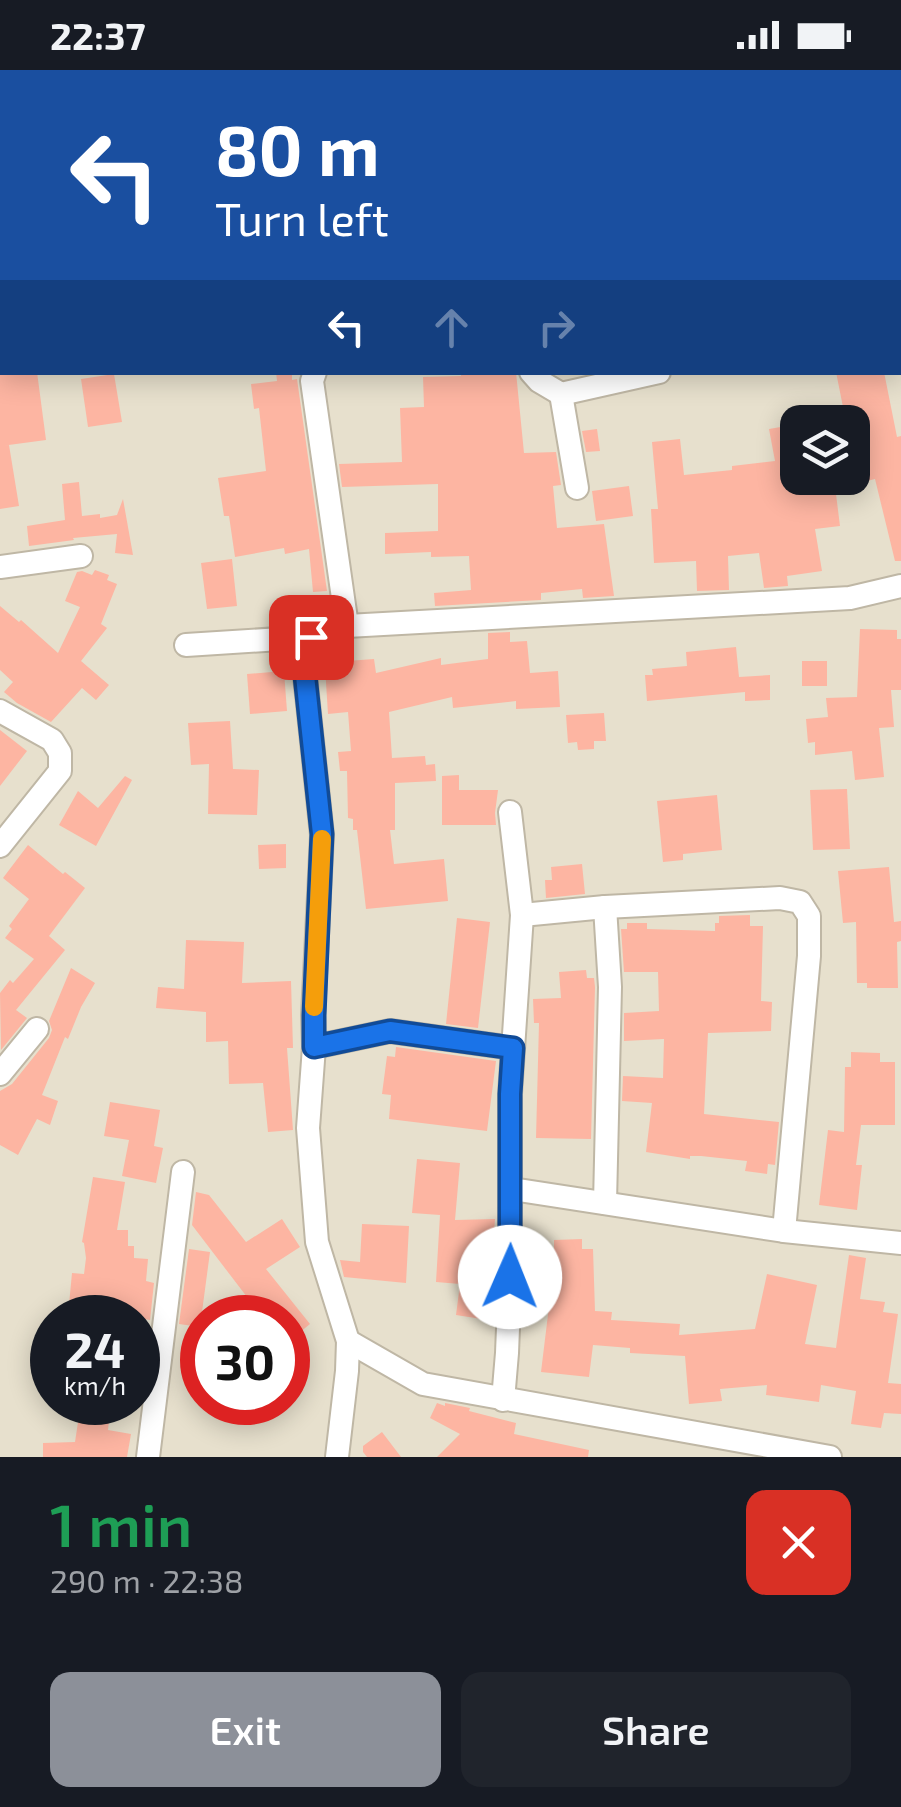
<!DOCTYPE html>
<html lang="en">
<head>
<meta charset="utf-8">
<style>
  :root { --surface:#171b24; --page:#20242c; --text:#f1f3f6; --muted:#9ea1a6; --accent:#8c9099 }
  body { margin:0; font-family:"Exo 2",sans-serif; background:var(--page); color:var(--text); height:100vh; display:flex; flex-direction:column; font-size:38px; white-space:nowrap }
  * { box-sizing:border-box; margin:0 }
  p { font-size:32px; color:var(--muted) }
  .icon { flex:none; width:55px; height:55px; fill:none; stroke:currentColor; stroke-width:2; stroke-linecap:round; stroke-linejoin:round }
  .map { position:relative; height:1387px; overflow:hidden }
  .panel { display:flex; flex-direction:column; background:var(--surface); flex:1 }
  .panel>* { flex:none }
  .top-card { position:absolute; left:0px; top:0px; width:902px; height:305px; box-shadow:0 5px 25px #0003; background:#1a4fa0; color:#fff; overflow:hidden }
  .tools { position:absolute; left:780px; top:335px; display:grid; gap:20px }
  .tools a { display:grid; place-items:center; width:90px; height:90px; border-radius:20px; background:var(--surface); box-shadow:0 5px 25px #0003; font-size:50px }
  .speed { position:absolute; left:30px; top:1225px; display:flex; gap:20px; font-size:50px; font-weight:700; text-align:center }
  .speed>* { display:grid; place-content:center; width:130px; height:130px; border-radius:50%; background:var(--surface); box-shadow:0 5px 25px #0003; line-height:1 }
  .speed small { font-size:25px; font-weight:400 }
  .speed .limit { border:15px solid #d22; background:#fff; color:#111 }
  .pin { position:absolute; display:grid; place-items:center; width:85px; height:85px; color:#fff; margin:-42px; border-radius:20px; box-shadow:0 5px 15px #0006 }
  .me { position:absolute; width:110px; margin:-55px; rotate:1deg; stroke-linejoin:round; filter:drop-shadow(0 0 8px #0008) }
  .turn { display:flex; align-items:center; gap:35px; height:210px; padding:0 50px; font-size:45px }
  .turn .icon { width:130px; height:130px; stroke-width:2.5 }
  .turn b { display:block; font-size:70px; line-height:85px }
  .lanes { display:flex; align-items:center; height:95px; padding:0 50px; background:#0003; justify-content:center; gap:50px; direction:ltr }
  .lanes .off { opacity:.35 }
  .round { display:grid; place-items:center; flex:none; width:105px; height:105px; border-radius:20px; background:var(--page) }
  .overview { display:flex; align-items:center; justify-content:space-between; height:170px; padding:0 50px }
  h1 { font-size:60px; font-weight:600; line-height:75px; color:#1e9e55 }
  .button { display:flex; gap:20px; margin-top:auto; padding:20px 50px }
  .button a { flex:1; height:115px; border-radius:20px; background:var(--accent); color:#fff; font-size:40px; font-weight:600; line-height:115px; text-align:center }
  .button a+a { background:var(--page); color:var(--text) }
  .status { display:flex; justify-content:space-between; align-items:center; height:70px; padding:0 50px; background:var(--surface); direction:ltr }
  .status svg { height:28px; fill:currentColor }
  .map>svg:first-child { display:block }
  .building { fill:#fdb5a2 }
  .lines { fill:none; stroke-linecap:round; stroke-linejoin:round }
  .minor-casing { stroke:#bfb7a5; stroke-width:26 }
  .minor { stroke:#fff; stroke-width:22 }
  .route-casing { stroke:#114b97; stroke-width:25 }
  .route { stroke:#1a73e8; stroke-width:18 }
  .slow { stroke:#f59e0b; stroke-width:18 }
</style>
</head>
<body>
<div class="status"><b>22:37</b><svg viewBox="0 0 49 12"><path d="M0 12V9h3v3zM5 12V6h3v6zM10 12V3h3v9zM15 12V0h3v12zM26 1h20v11H26zM47 4h2v5h-2z"/></svg></div>
<div class="map">
<svg width="901" height="1387" viewBox="0 0 901 1387">
  <rect width="100%" height="100%" fill="#e7e0cd"/>
  <!-- building -->
  <g class="building">
    <path d="M0,302H37L46,370L1,376L9,375L19,436L0,439Z"/>
    <path d="M276,302H292V310L297,309L327,521L313,522L309,479L285,484L284,478L235,487L229,446H224L218,408L266,401L259,338L254,339L251,314L277,311Z"/>
    <path d="M461,302H516L524,383L556,382L561,415L553,416L557,458L604,454L614,526L583,528L582,519L541,523V530L435,536L434,523L471,520L469,486L431,487V482L385,484V463L438,461V414L342,417L339,394L402,392L400,338L424,337L423,307L461,306Z"/>
    <path d="M836,302H884L897,367L901,366V491H895L875,409L859,413L852,388V352H846Z"/>
    <path d="M114,304L122,352L88,357L81,309Z"/>
    <path d="M798,354V408H834L840,456L815,459L822,501L787,506L788,516L764,518L759,483L728,486L729,520L697,521L696,491L654,493L651,439H658L652,372L680,369L684,405L732,400V396L775,391L769,359Z"/>
    <path d="M597,359L600,381L586,382L582,361Z"/>
    <path d="M79,412L82,446L100,444V448L117,445L123,429L133,485L115,483L117,464L73,468L74,470L29,476L27,456L65,450L62,414Z"/>
    <path d="M629,416L633,446L596,451L592,421Z"/>
    <path d="M232,489L237,536L207,539L201,493Z"/>
    <path d="M95,500L109,505L107,510L117,514L101,554L107,558L81,591L109,615L96,630L82,618L51,652L17,633L4,622L13,612L0,600V536L19,552L21,550L58,583L80,537L65,531L77,502L82,501L92,505Z"/>
    <path d="M326,525L328,544L291,549L289,529Z"/>
    <path d="M860,559L897,560V569H901V620H891L894,657L879,658L884,707L855,710L852,681L815,685V672L808,673L806,649L828,647L826,628L857,627Z"/>
    <path d="M510,562V572L527,571L530,603L558,601L560,637L516,639V631L453,638L452,627L389,642L392,688L425,686L426,695L435,694L436,711L395,713V760H390L394,794L444,789L448,831L366,839L357,760H353V749L348,748L347,701H340L338,682L351,681L348,642L328,644L325,597L348,595L347,591L374,589L376,603L441,588V595L488,589V563Z"/>
    <path d="M736,577L739,607L770,605V630L745,631V622L647,631L645,605H653L652,599L687,596L686,582Z"/>
    <rect x="802" y="591" width="25" height="25"/>
    <path d="M284,601L287,641L250,644L247,604Z"/>
    <path d="M604,643L606,671H594V679L578,680L577,672L568,673L566,645Z"/>
    <path d="M230,651L233,699L259,700L257,745L208,744L209,694L191,695L188,653Z"/>
    <path d="M0,660L27,681L0,716Z"/>
    <path d="M459,705V720H498L495,743L496,755H442V706Z"/>
    <path d="M125,706L132,710L96,776L59,755L78,721L98,738Z"/>
    <path d="M847,719L850,779L813,780L810,720Z"/>
    <path d="M717,725L722,780L683,784V790L663,792L657,731Z"/>
    <path d="M286,774V798L259,799L258,775Z"/>
    <path d="M28,775L63,804L65,802L85,818L49,866L65,880L16,940L27,948L1,980L0,923L10,910L13,913L34,889L5,868L12,859L9,856L29,829L3,808Z"/>
    <path d="M582,794L585,824L546,828L545,810H552L551,797Z"/>
    <path d="M889,797L894,852L901,851V871L897,872L898,918H867V913H857L856,852L843,853L838,801Z"/>
    <path d="M750,845V856H763L761,931L772,932L771,961L708,963L704,1044L779,1052L775,1095L768,1094L767,1104L745,1101L747,1091L701,1086H690V1089L646,1082L652,1033L622,1031L623,1006L663,1008L664,969L624,971V943L659,941L658,902H624L621,859H627V853H647V859L715,861V853H719V846Z"/>
    <path d="M457,848L490,852L478,958L446,954Z"/>
    <path d="M186,870L244,872L242,913L291,911L293,978H287L293,1060L268,1062L263,1013L229,1014L228,971L206,972V942L156,938L158,917L184,919Z"/>
    <path d="M71,898L95,913L81,937L68,969L65,967L42,1025L58,1031L50,1055L37,1049L18,1085L0,1075V1021L12,1014L49,968L52,960L49,951Z"/>
    <path d="M586,900L587,908H594L595,917L591,1069L536,1068L539,953H534L533,929L561,928L559,902Z"/>
    <path d="M396,977L496,991L487,1061L389,1049L391,1025L382,1024L387,986L395,987Z"/>
    <path d="M851,982L880,983V992H895V1055H861L856,1095H862L857,1140L819,1135L828,1060L844,1062L845,997H851Z"/>
    <path d="M110,1032L160,1040L154,1076L163,1078L156,1113L122,1106L129,1070L104,1066Z"/>
    <path d="M417,1089L460,1093L455,1150L495,1149L488,1250L456,1245L460,1214L436,1212L440,1145L412,1143Z"/>
    <path d="M93,1107L125,1112L117,1160H128V1176H134V1188L148,1189L146,1211L154,1213L150,1250L138,1248V1242L104,1238L103,1248L68,1245L72,1203L84,1204L86,1188L84,1173L82,1172Z"/>
    <path d="M196,1122L209,1125L246,1172L282,1149L300,1177L266,1199L310,1254L288,1272V1248H263L192,1155Z"/>
    <path d="M362,1154L409,1156L406,1213L344,1207L340,1190L360,1192Z"/>
    <path d="M582,1169V1179H593L595,1241L612,1242L611,1250L680,1254L679,1265L755,1259L767,1204L817,1215L805,1274L836,1278L849,1185L866,1188L860,1229L885,1232L883,1242L898,1244L888,1313L901,1314V1344L884,1343L881,1358L851,1354L856,1321L821,1315L819,1332L766,1325L767,1315L720,1319L722,1331L689,1334L685,1286L630,1283V1278L593,1275L589,1307L541,1302L551,1220L537,1221L535,1180H554V1170Z"/>
    <path d="M189,1179L210,1182L200,1257L179,1254Z"/>
    <path d="M437,1333L445,1336V1333L470,1338L469,1341L516,1353L514,1364L589,1380L588,1387H437L460,1364L430,1348Z"/>
    <path d="M80,1339L110,1343L108,1360L131,1364L127,1387H43V1373L75,1372Z"/>
    <path d="M382,1362L401,1387H367L363,1382V1376Z"/>
  </g>
  <g class="lines">
    <defs>
      <g id="minor">
        <path d="M152,0L153,2"/>
        <path d="M347,0L348,2"/>
        <path d="M543,0V2"/>
        <path d="M785,0V2"/>
        <path d="M737,2L764,0"/>
        <path d="M0,44H2"/>
        <path d="M900,243H901"/>
        <path d="M0,264H2"/>
        <path d="M315,302L312,311L347,556"/>
        <path d="M531,302L539,311L561,324L659,302"/>
        <path d="M561,324L577,418"/>
        <path d="M0,497L81,486"/>
        <path d="M311,567L303,587L322,765L313,945L314,977L308,1058L317,1172L348,1271L347,1301L337,1387"/>
        <path d="M186,575L311,567L327,560L347,556L850,528L901,516"/>
        <path d="M0,641L52,670L60,683V701L0,776"/>
        <path d="M522,845L605,837L780,828L800,832L809,846V886L784,1161"/>
        <path d="M314,977L390,961L513,978"/>
        <path d="M0,1004L37,959"/>
        <path d="M512,1119L784,1161L901,1173"/>
        <path d="M605,1133L610,917L605,837"/>
        <path d="M348,1271L423,1314L830,1387"/>
        <path d="M503,1330L507,1283L510,1207V1024L522,845L510,742"/>
        <path d="M148,1387L183,1102"/>
      </g>
    </defs>
    <!-- minor casing -->
    <use href="#minor" class="minor-casing"/>
    <!-- minor -->
    <use href="#minor" class="minor"/>
  </g>
  <g class="lines">
    <defs>
      <path id="route" d="M311,567L303,587L322,764L314,945V977L390,961L513,978L510,1024V1207"/>
    </defs>
    <!-- route casing -->
    <use href="#route" class="route-casing"/>
    <!-- route -->
    <use href="#route" class="route"/>
    <!-- slow -->
    <path class="slow" d="M314,937L322,769"/>
  </g>
</svg>
<div class="tools">
<a><svg class="icon" aria-label="layers" viewBox="0 0 24 24"><path d="M12 4l9 5-9 5-9-5zM3 14l9 5 9-5"/></svg></a>
</div>
<div class="speed"><div>24<small>km/h</small></div><div class="limit">30</div></div>
<div class="pin" style="left:311px;top:567px;background:#d93025"><svg class="icon" aria-label="arrive" viewBox="0 0 24 24"><path d="M6 21V4h12l-3 4 3 4H6"/></svg></div>
<svg class="me" style="left:510px;top:1207px" viewBox="-20 -20 40 40"><circle r="19" fill="#fff"/><path d="M0-13L10 11 0 6-10 11z" fill="#1a73e8"/></svg>
<div class="top-card">
<div class="turn"><svg class="icon" aria-label="left" viewBox="0 0 24 24"><path d="M17 20v-9H6M10 6l-5 5 5 5"/></svg><div><b>80 m</b>Turn left</div></div>
<div class="lanes"><svg class="icon" aria-label="left" viewBox="0 0 24 24"><path d="M17 20v-9H6M10 6l-5 5 5 5"/></svg><svg class="icon off" aria-label="ahead" viewBox="0 0 24 24"><path d="M12 20V5M6 11l6-6 6 6"/></svg><svg class="icon off" aria-label="right" viewBox="0 0 24 24"><path d="M7 20v-9h11M14 6l5 5-5 5"/></svg></div>
</div>
</div>
<section class="panel">
<div class="overview"><div><h1>1 min</h1><p>290 m · 22:38</p></div><a class="round" style="background:#d93025;color:#fff"><svg class="icon" aria-label="close" viewBox="0 0 24 24"><path d="M6 6l12 12M18 6L6 18"/></svg></a></div>
<div class="button"><a>Exit</a><a>Share</a></div>
</section>
</body>
</html>
